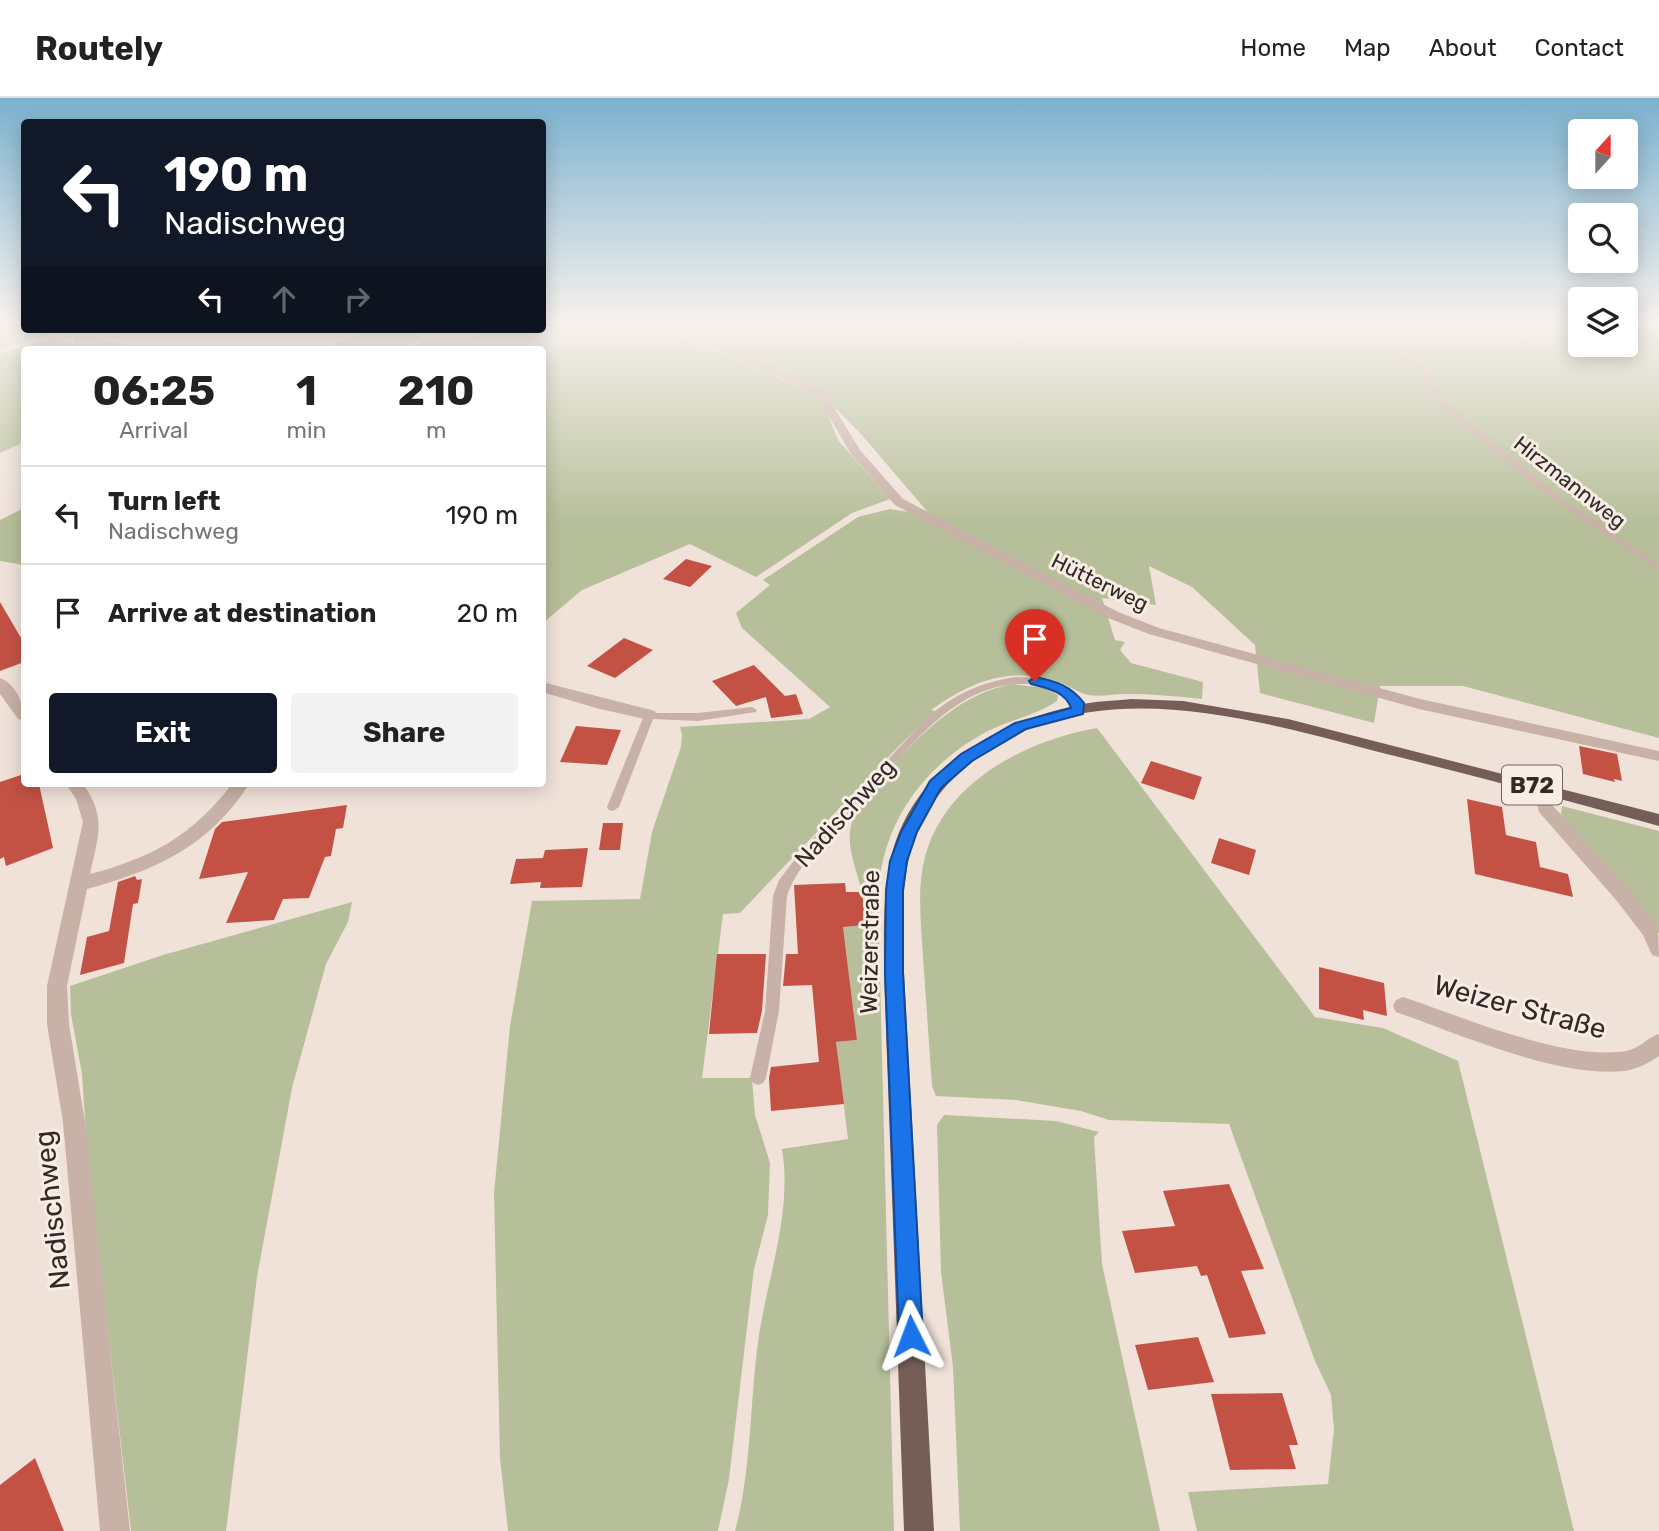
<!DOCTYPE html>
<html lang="en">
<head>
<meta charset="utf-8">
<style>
  :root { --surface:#fff; --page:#f2f2f2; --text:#222; --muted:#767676; --line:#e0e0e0; --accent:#111827 }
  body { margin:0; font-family:Rubik,sans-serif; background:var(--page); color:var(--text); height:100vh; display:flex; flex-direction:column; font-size:26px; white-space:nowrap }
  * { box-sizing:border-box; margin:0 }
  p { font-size:23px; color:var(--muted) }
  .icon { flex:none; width:38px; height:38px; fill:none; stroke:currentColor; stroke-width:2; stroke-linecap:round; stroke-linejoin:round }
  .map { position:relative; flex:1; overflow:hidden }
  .side { position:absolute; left:21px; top:248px; width:525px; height:441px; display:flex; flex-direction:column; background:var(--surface); border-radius:7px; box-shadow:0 4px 18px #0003 }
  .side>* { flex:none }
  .hud { position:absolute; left:21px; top:21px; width:525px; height:214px; border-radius:7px; box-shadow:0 4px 18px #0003; background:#111827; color:#fff; overflow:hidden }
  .needle { width:46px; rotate:21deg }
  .buttons { position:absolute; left:1568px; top:21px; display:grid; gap:14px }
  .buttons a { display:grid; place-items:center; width:70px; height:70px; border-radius:7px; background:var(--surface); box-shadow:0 4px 18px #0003; font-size:35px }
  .pin { position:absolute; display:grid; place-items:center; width:60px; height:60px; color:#fff; margin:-72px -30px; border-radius:50% 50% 50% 0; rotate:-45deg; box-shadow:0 0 7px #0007 }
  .pin .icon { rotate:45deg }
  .me { position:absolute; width:77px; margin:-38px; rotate:357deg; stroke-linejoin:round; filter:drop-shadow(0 0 5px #0008) }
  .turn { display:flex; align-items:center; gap:24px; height:147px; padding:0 28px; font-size:32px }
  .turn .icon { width:91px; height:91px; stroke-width:2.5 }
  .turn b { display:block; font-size:49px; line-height:60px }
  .lanes { display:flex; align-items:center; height:66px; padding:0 28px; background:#0003; justify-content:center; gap:35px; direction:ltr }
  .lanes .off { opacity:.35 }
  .eta { display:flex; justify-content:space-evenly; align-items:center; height:119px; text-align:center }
  .eta b { font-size:42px; font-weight:700; line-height:49px }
  .cta { display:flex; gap:14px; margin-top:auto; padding:14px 28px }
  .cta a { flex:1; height:80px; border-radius:7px; background:var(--accent); color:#fff; font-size:28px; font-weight:700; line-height:80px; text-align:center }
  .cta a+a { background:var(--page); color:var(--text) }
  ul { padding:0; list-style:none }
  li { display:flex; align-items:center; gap:21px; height:98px; padding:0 28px; border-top:2px solid var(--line) }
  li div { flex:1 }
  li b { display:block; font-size:26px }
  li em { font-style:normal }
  header { display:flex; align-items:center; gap:42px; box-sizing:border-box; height:98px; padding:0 35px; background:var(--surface); border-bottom:2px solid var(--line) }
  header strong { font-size:33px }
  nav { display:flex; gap:38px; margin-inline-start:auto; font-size:24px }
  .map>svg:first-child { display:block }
  .green { fill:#b7bf9a }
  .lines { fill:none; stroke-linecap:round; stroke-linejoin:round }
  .stream { stroke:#79ada8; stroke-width:4.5 }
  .building { fill:#c35245 }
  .service { fill:#c8b1a6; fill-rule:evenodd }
  .minor { fill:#c8b1a6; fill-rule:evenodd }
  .primary { fill:#765e58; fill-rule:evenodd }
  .route { fill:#1a73e8; stroke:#114b97; stroke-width:2 }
  .labels { text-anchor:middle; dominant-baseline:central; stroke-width:6; stroke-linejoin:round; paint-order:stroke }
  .far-street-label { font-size:21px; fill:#342926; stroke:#f8ede5 }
  .shield { fill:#f8ede5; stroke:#6f645f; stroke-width:2 }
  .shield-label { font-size:23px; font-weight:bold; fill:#342926 }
  .street-label { font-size:24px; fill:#342926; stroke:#f8ede5 }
  .near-street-label { font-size:28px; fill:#342926; stroke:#f8ede5 }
</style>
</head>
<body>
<header>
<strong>Routely</strong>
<nav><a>Home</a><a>Map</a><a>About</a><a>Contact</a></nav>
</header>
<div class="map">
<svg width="1659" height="1433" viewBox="0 0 1659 1433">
  <rect width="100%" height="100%" fill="#f0e2d9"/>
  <!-- green -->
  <g class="green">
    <path d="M0,224H24V231H65L0,252Z"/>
    <path d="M543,224H627L674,236L806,291L822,302L838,342L890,401L852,415L756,479L690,446L582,492L543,525L542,252H410L426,240L463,242L498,231H542Z"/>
    <path d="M642,224H1580V247H1626V224H1659V640L1463,588H1380L1374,625L1260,595L1255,547L1192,489L1149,468L1156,507L1102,500L1115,542L1125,544L1120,552L1131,565L1203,584L1202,601C1177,598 1151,596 1126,596C1114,596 1100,599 1088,597C1076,594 1065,585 1053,582C1005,569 969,585 931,612L935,613L892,655L740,815L723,816L702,980H752L755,1017L770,1065L768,1117L754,1171L729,1381L718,1433H508L500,1360L494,1095L510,928L532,803L640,801L652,734L681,649L682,637L680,629L809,621L830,609L742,530L736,515L770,487L763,482L858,419L890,411L909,414L1003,462L931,418L861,336L823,298L692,238Z"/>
    <path d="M372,231H419V237L423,239L406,252H320Z"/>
    <path d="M74,236L124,246L137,252H24V344L0,355V256L55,239L74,247Z"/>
    <path d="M24,410V467L0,463V422Z"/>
    <path d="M1012,586L1045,590L1058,597L1057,603C1037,617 1010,622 988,633C931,663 889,714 880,779C878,798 879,818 879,838L894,1433H735C753,1367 749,1298 760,1231C770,1172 792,1111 782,1051L848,1041L836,944L857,942L843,829L866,827C865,816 865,804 862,794C853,758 840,739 861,703C904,656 947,598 1012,586Z"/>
    <path d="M1097,630L1315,919L1383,930L1458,963L1574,1433H1197L1188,1394L1328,1386L1334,1331L1331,1297L1315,1263L1229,1026L1109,1022L1081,1013L1016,1002L936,998L932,988C929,945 926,902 923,859C921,824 916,786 927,752C950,681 1028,642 1097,630Z"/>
    <path d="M1562,708L1659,733V835L1568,727L1561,716Z"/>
    <path d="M352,804L348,824L326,866L292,990L257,1179L226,1433H131L87,1053L82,976L71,916L70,888L163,857Z"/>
    <path d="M944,1017L1056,1023L1099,1034L1094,1039L1102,1166L1160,1433H960L953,1269L941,1174L937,1027Z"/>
  </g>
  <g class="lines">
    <!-- stream -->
    <path class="stream" d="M1626,227L1649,235L1659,245"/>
  </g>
  <!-- building -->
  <g class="building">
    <path d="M686,461L712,468L690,489L663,481Z"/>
    <path d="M0,504L24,545V564L0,573Z"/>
    <path d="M624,540L653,552L615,580L587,568Z"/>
    <path d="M754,567L785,598L796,596L803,616L771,620L766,599L736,608L712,583Z"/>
    <path d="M576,628L621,632L607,667L560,664Z"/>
    <path d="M1579,648L1617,656L1622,683L1614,681L1615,684L1583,676Z"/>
    <path d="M1151,663L1202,679L1194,702L1141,685Z"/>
    <path d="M24,676V686H39L53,750L6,768L4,759L0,761V684Z"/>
    <path d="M1467,701L1502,709L1506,737L1536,744L1540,769L1568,776L1573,799L1475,776Z"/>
    <path d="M347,707L343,730L336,731L331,758L325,759L309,800L283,801L274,822L226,825L248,774L199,781L215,731L222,724Z"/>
    <path d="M603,725H623L620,752H599Z"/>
    <path d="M1219,740L1256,752L1249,777L1211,765Z"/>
    <path d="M588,750L582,789L540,790L541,784L510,786L516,761L543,760L545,752Z"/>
    <path d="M135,778L137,782L142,781L138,805L133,806L124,865L80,877L87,839L109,833L118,784Z"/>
    <path d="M845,785L846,794H862L866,827L843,829L857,942L836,944L844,1006L771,1013L769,980L771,969L819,964L812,887L783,888L786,856H798L794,787Z"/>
    <path d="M717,856H766L762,913L757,935L709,936Z"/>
    <path d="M1319,869L1384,885L1387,918L1363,912L1364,922L1319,911Z"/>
    <path d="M1229,1086L1264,1171L1241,1173L1266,1236L1229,1240L1207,1177L1201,1178L1197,1168L1135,1175L1122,1133L1175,1128L1163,1093Z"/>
    <path d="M1198,1239L1214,1284L1148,1292L1135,1247Z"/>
    <path d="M1282,1295L1298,1347H1289L1296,1371L1230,1372L1211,1296Z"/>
    <path d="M35,1360L64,1433H0V1387Z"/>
  </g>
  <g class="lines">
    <!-- service -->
    <g class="service">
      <path d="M1330,224H1337L1428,271L1439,299L1554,394L1659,466V473L1548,398L1433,302L1423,273Z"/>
      <path d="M1016,579C1047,580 1070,582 1083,613L1078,616L1074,615C1072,611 1070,605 1067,601C1057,588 1038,586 1023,586C953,585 906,655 863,702C838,729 798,763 787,798L779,913L766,980L763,985L758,987L753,985L750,980L765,913L773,798L779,782L803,751L928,619C955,596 981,584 1016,579Z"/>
      <path d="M752,609L757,612L756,614L698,623L653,621L619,709L613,713L609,712L607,709L645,615H698Z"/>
    </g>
    <!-- minor -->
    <g class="minor">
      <path d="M632,224H644L693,237L808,284L828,299L860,352L903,401L1118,514L1159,530L1420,601L1659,653V663L1419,611L1149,536L1108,520L895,407L851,356L820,303L800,288L687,241Z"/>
      <path d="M0,580C16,586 24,606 24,622L18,621L0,596Z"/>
      <path d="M542,584L655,613L657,617L649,622L596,610L542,594Z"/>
      <path d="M1542,684L1551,690L1553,708L1631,793L1658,828L1659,859L1652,857L1643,837L1617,803L1539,714L1533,690Z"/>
      <path d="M66,686H83C107,719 98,739 90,776C152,760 193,737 232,686H249C211,747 155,773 87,791L67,888L69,926L85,1024L130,1433H100L63,1024L47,926V888L83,724L76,701Z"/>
      <path d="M1403,899C1463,919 1564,963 1626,953C1639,951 1647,940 1659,936V958C1649,965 1637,971 1625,973C1558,980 1459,936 1396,914L1393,908L1396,902Z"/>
    </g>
    <!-- primary -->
    <path class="primary" d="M1131,601L1183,603L1288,621L1659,716V728C1573,704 1486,681 1399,659C1287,631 1149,585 1036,628C1025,632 1014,639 1003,645C966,663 933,695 917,734C899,778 903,828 904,875L934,1433H904L884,875C884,834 882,792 893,752C917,668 998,624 1078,607C1095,603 1113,603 1131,601Z"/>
  </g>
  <!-- sky -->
  <linearGradient id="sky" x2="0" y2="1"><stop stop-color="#7bb1ce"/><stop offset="0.53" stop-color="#f8f2ee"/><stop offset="1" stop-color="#f8f2ee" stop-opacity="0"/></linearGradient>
  <rect width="1659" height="424" fill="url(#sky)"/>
  <!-- route -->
  <path class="route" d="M1035,579C1056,583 1071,588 1084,605L1083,616L1026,631L972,663L941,690L917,734L907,763L903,792V875L923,1238L919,1246L911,1250L902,1246L899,1238L885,875L886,792L890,763L901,734L930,683L961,656L1015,625L1071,610C1065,593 1046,590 1031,586L1029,583Z"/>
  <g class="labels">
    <!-- far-street labels -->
    <g class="far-street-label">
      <text transform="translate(1570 384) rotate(38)">Hirzmannweg</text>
      <text transform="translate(1100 484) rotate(26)">Hütterweg</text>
    </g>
    <!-- shield labels -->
    <rect class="shield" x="1502" y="667.5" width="60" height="39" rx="5"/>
    <g class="shield-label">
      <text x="1532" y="687">B72</text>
    </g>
    <!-- street labels -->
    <g class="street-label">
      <text transform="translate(845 715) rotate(-48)">Nadischweg</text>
      <text transform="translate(870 844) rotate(-89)">Weizerstraße</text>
    </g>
    <!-- near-street labels -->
    <g class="near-street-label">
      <text transform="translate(1520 909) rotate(15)">Weizer Straße</text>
      <text transform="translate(52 1112) rotate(-96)">Nadischweg</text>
    </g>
  </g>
</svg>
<div class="buttons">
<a><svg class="needle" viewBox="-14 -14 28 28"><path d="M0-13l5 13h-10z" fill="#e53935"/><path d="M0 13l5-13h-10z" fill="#767676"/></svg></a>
<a><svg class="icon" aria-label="search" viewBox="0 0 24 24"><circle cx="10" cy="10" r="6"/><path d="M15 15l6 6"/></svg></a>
<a><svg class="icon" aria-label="layers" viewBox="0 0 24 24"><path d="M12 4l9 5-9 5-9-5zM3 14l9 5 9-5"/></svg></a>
</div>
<div class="pin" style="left:1035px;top:583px;background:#d93025"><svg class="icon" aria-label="arrive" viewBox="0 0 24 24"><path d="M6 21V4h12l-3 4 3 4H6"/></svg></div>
<svg class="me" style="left:911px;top:1238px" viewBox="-20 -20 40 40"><path d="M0-17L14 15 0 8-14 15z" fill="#1a73e8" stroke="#fff" stroke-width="4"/></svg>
<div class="hud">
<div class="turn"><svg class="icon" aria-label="left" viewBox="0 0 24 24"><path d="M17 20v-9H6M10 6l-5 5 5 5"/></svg><div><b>190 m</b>Nadischweg</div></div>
<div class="lanes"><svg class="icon" aria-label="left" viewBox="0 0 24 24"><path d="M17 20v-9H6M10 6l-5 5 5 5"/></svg><svg class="icon off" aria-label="ahead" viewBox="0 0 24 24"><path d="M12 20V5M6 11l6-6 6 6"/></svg><svg class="icon off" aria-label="right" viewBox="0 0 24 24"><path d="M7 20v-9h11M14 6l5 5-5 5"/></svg></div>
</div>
<section class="side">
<div class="eta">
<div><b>06:25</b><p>Arrival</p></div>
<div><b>1</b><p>min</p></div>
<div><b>210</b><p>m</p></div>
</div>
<ul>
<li><svg class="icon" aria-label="left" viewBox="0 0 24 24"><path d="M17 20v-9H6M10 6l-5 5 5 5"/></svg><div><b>Turn left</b><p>Nadischweg</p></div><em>190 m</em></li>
<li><svg class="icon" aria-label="arrive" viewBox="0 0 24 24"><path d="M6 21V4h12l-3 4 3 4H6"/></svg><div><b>Arrive at destination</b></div><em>20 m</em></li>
</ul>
<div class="cta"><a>Exit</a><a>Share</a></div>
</section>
</div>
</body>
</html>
